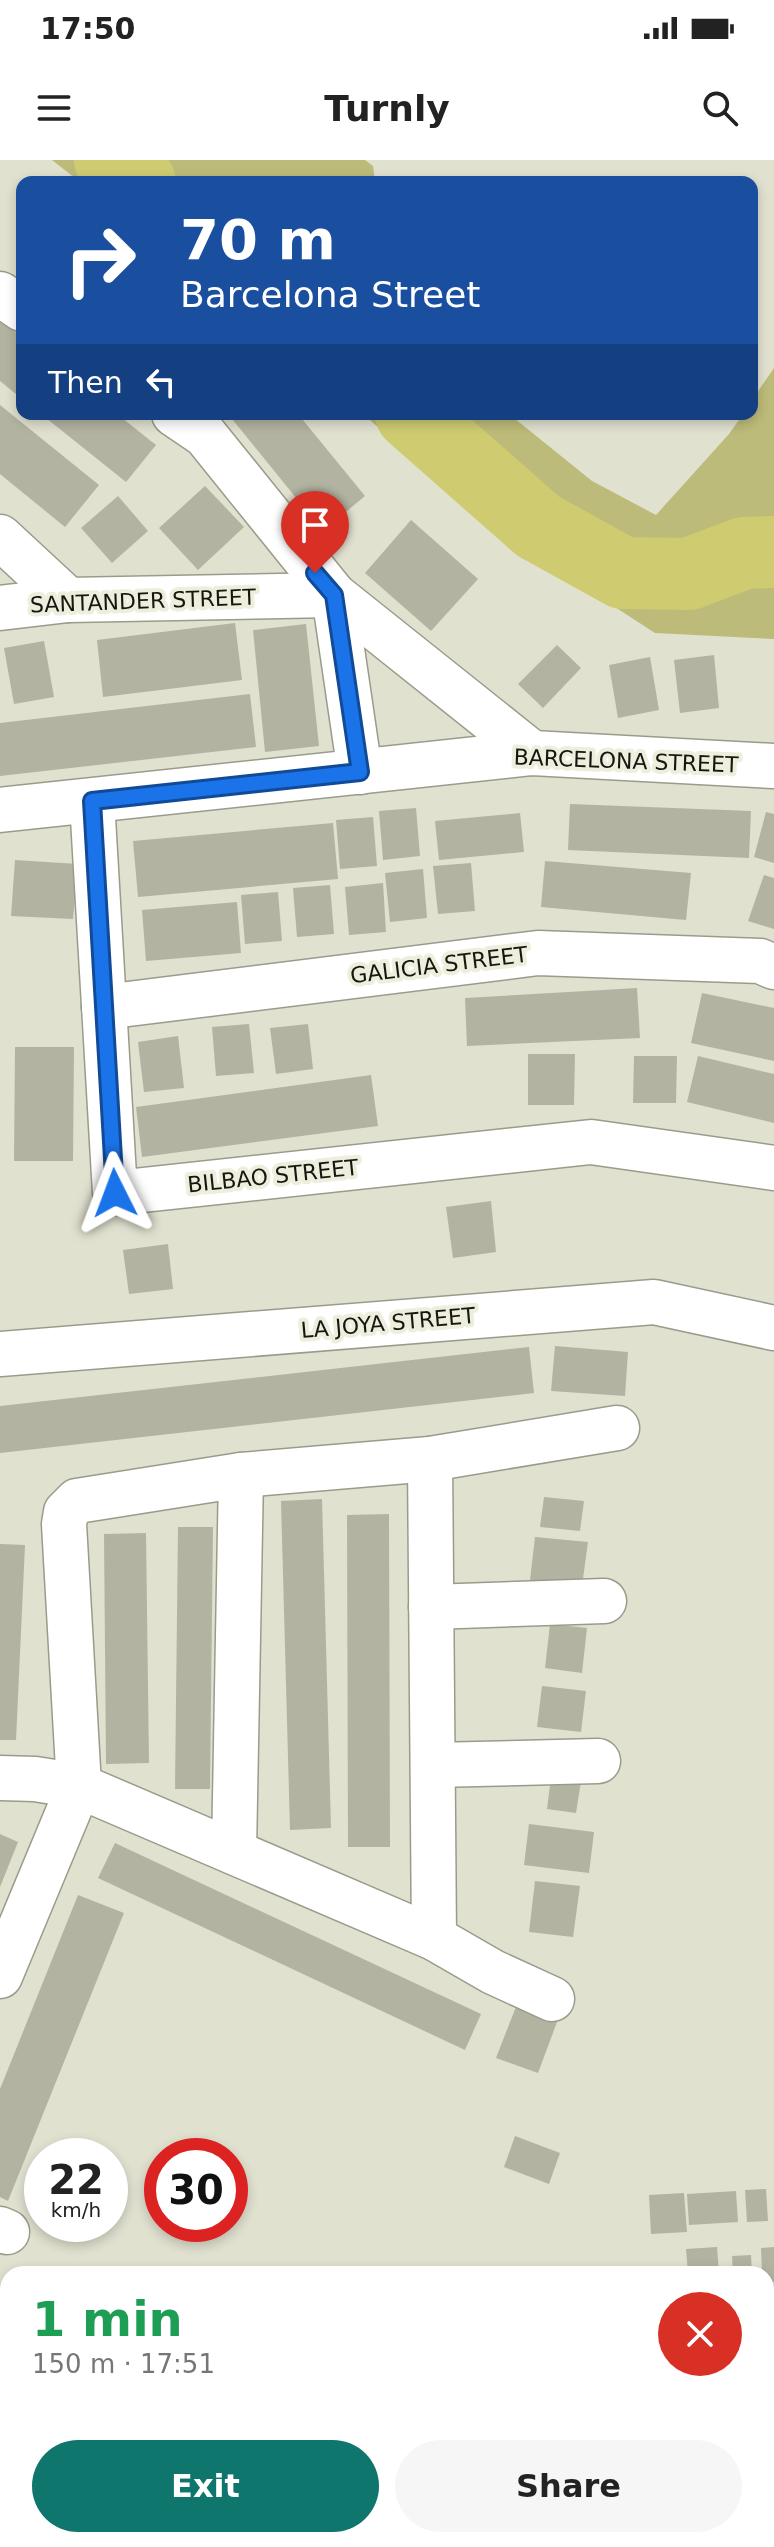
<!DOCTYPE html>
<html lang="en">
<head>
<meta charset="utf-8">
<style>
  :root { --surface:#fff; --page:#f6f6f6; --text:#222; --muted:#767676; --accent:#0f766e }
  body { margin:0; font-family:"DejaVu Sans",sans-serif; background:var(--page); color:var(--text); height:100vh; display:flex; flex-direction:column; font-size:30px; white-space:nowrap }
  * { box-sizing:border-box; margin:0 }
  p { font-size:26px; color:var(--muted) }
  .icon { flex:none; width:44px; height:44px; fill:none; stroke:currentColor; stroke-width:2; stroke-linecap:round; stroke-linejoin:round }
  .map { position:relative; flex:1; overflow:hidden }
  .details { position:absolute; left:0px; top:2106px; width:774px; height:282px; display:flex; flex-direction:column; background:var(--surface); border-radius:24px 24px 0 0; box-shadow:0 4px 12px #0003 }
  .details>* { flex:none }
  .top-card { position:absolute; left:16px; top:16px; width:742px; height:244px; border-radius:16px; box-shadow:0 4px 12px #0003; background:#1a4fa0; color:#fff; overflow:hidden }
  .speed { position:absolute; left:24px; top:1978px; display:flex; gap:16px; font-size:40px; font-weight:700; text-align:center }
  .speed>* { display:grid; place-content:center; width:104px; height:104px; border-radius:50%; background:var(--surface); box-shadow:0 4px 12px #0003; line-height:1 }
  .speed small { font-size:20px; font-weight:400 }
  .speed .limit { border:12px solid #d22; background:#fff; color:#111 }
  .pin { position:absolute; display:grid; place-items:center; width:68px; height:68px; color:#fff; margin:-82px -34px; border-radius:50% 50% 50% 0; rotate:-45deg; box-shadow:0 0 8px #0007 }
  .pin .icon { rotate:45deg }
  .me { position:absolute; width:88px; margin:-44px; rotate:357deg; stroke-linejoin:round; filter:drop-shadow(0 0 6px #0008) }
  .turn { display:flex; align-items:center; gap:28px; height:168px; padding:0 32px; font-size:36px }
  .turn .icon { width:104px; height:104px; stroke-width:2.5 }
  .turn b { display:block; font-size:56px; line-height:68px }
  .then { display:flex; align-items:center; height:76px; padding:0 32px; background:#0003; gap:16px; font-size:30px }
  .round { display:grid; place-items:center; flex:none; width:84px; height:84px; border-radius:42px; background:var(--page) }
  .summary { display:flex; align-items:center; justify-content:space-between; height:136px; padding:0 32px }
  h1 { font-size:48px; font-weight:700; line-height:60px; color:#1e9e55 }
  .primary-button { display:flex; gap:16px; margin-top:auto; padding:16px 32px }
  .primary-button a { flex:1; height:92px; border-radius:48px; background:var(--accent); color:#fff; font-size:32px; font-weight:700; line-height:92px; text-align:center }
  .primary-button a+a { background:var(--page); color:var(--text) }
  .status { display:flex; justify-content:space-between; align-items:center; height:56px; padding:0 40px; background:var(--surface); direction:ltr }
  .status svg { height:22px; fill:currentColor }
  header { display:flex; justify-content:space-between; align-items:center; height:104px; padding:0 32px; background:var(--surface); font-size:36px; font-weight:700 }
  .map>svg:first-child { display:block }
  .green { fill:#bdbb79 }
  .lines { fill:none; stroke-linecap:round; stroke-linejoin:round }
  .river { stroke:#cecb71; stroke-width:72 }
  .building { fill:#b3b3a2 }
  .minor-casing { stroke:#9b9b8b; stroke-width:47 }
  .minor { stroke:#fff; stroke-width:44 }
  .route-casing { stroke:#114b97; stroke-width:20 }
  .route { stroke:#1a73e8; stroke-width:14 }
  .labels { text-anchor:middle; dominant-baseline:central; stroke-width:8; stroke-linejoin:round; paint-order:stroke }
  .street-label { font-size:22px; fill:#171711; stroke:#eed }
</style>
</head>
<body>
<div class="status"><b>17:50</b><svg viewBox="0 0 49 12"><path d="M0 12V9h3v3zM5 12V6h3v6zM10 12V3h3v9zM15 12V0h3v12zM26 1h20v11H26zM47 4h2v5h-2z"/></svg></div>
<header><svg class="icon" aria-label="menu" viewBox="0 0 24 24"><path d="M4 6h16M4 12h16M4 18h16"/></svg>Turnly<svg class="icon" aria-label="search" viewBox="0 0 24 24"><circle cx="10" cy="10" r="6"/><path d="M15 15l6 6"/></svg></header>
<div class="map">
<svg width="774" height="2387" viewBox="0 0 774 2387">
  <rect width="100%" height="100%" fill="#e1e1d0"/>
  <!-- green -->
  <g class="green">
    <path d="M52,0H365L373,6L375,22H80Z"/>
    <path d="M774,208V479L655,473L496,370L363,254H509L592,321L656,355L729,274L743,254H752V240Z"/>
  </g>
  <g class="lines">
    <!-- river -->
    <g class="river">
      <path d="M110,0L140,22"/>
      <path d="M411,254L538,366L623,413L689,414L744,393L774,392"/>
    </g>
  </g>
  <!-- building -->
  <g class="building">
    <path d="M0,160L22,177V239L0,221Z"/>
    <path d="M0,245L99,325L65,367L0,314Z"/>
    <path d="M41,254H117L156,285L126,322Z"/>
    <path d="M228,254H298L365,336L323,371Z"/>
    <path d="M205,326L244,367L198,410L159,368Z"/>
    <path d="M118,336L148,371L112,403L81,368Z"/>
    <path d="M411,360L478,419L431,471L365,413Z"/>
    <path d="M235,463L242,520L103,537L97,480Z"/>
    <path d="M306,464L319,586L265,592L253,470Z"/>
    <path d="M44,481L54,537L14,544L4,488Z"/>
    <path d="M557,485L581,508L543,548L518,524Z"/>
    <path d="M714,495L719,548L680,553L674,500Z"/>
    <path d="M650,497L659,550L618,558L609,505Z"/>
    <path d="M250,534L256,587L0,616V563Z"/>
    <path d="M570,644L751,651L749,698L568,690Z"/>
    <path d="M416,648L420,696L383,700L379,651Z"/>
    <path d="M766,652L774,654V703L754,697Z"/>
    <path d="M520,653L524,692L439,700L435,661Z"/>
    <path d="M373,657L377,706L340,709L336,660Z"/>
    <path d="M333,663L338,719L138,737L133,681Z"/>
    <path d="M15,700L78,704L73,759L11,756Z"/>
    <path d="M545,701L691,713L686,760L541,747Z"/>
    <path d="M471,703L475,751L438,754L433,706Z"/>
    <path d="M423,709L427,758L390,762L385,713Z"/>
    <path d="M764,715L774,718V769L748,761Z"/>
    <path d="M383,723L386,772L349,775L345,727Z"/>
    <path d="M330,725L334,774L297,777L293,728Z"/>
    <path d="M278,732L282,781L245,784L241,735Z"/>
    <path d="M237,742L241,793L146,801L142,750Z"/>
    <path d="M637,828L640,878L467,886L465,838Z"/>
    <path d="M702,833L774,848V901L691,883Z"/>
    <path d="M249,864L254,913L216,916L212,867Z"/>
    <path d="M308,864L313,909L276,914L270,868Z"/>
    <path d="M178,876L184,928L144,932L138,882Z"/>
    <path d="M15,887H74L73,1001H14Z"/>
    <path d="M528,894H575L574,945H528Z"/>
    <path d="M634,896H677L676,943H633Z"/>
    <path d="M698,896L774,914V963L687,942Z"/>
    <path d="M371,915L378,966L142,997L136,947Z"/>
    <path d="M491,1041L496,1092L453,1098L446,1047Z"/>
    <path d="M168,1084L173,1129L129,1134L123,1090Z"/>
    <path d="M555,1186L628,1192L625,1236L551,1231Z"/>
    <path d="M529,1187L534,1233L0,1293V1246Z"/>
    <path d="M544,1337L584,1341L580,1371L540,1367Z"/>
    <path d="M322,1339L331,1668L290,1670L281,1341Z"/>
    <path d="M389,1354L390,1687H348L347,1355Z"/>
    <path d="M178,1367H213L210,1629H175Z"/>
    <path d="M146,1373L149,1603L106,1604L104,1374Z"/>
    <path d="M535,1377L588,1382L582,1426L530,1420Z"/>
    <path d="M0,1384L25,1385L16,1580H0Z"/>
    <path d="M550,1464L587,1468L582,1513L545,1508Z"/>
    <path d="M542,1526L586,1531L581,1572L537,1567Z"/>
    <path d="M551,1617L581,1621L576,1653L547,1649Z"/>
    <path d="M529,1664L594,1672L589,1713L524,1705Z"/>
    <path d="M0,1674L18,1682L0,1727Z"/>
    <path d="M115,1683L481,1854L465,1890L98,1718Z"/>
    <path d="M535,1721L580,1726L573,1777L529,1772Z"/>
    <path d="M78,1735L124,1753L8,2041L0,2037V1929Z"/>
    <path d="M519,1839L560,1854L538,1913L496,1898Z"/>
    <path d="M515,1976L560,1993L549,2024L504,2007Z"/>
    <path d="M766,2029L768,2061L747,2062L745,2030Z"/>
    <path d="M736,2031L738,2062L689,2065L687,2034Z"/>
    <path d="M684,2033L687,2072L651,2074L649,2035Z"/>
    <path d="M717,2087L719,2114H688L686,2089Z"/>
    <path d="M774,2087V2122H766V2114H762L761,2088Z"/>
    <path d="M751,2095L752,2114H733L732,2096Z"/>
    <path d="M0,2301L8,2304V2362L0,2358Z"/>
    <path d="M0,2373L8,2376V2380H16L32,2387H0Z"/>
    <path d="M90,2380H129L126,2387H90L88,2386Z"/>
    <path d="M140,2380H175L191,2387H137Z"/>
    <path d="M336,2380H373L370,2387H333Z"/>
    <path d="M404,2380H439L436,2387H401Z"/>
    <path d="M456,2380H504L519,2387H453Z"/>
    <path d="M553,2380L603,2385V2387H552Z"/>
    <path d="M615,2380H660V2387H614Z"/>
  </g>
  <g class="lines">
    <defs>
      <g id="minor">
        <path d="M0,134L22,149"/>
        <path d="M174,254L205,275L334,435L360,612"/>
        <path d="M0,377L68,440"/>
        <path d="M0,448L68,440L334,435L532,593"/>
        <path d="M92,641L115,1033L591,982L774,1008"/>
        <path d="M0,650L532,593L774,606"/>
        <path d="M104,847L538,793L760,801L774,807"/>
        <path d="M0,1194L654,1142L774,1168"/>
        <path d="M430,1299L434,1778"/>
        <path d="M431,1447L604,1441"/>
        <path d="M433,1605L598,1601"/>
        <path d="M0,1618L35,1619L79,1626L434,1778L493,1812L552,1839"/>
        <path d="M234,1692L241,1315"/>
        <path d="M0,1816L79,1626L64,1364L66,1352L77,1341L241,1315L430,1299L617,1268"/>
        <path d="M0,2069L7,2072"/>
        <path d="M0,2277L8,2280"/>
        <path d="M254,2380L271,2387"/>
        <path d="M688,2387V2382"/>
      </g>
    </defs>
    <!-- minor casing -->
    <use href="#minor" class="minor-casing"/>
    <!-- minor -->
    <use href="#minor" class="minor"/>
  </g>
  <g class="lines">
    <defs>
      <path id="route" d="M115,1033L92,641L360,612L334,435L315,413"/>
    </defs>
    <!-- route casing -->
    <use href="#route" class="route-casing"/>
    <!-- route -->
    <use href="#route" class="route"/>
  </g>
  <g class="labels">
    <!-- street labels -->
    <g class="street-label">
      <text transform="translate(143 441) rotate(-2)">SANTANDER STREET</text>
      <text transform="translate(626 601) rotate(2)">BARCELONA STREET</text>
      <text transform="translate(439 805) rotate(-7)">GALICIA STREET</text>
      <text transform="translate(273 1016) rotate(-6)">BILBAO STREET</text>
      <text transform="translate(388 1163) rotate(-5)">LA JOYA STREET</text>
    </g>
  </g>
</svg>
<div class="speed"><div>22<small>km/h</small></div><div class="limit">30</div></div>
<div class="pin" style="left:315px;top:413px;background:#d93025"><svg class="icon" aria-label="arrive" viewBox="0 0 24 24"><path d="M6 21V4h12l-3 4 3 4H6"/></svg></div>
<svg class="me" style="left:115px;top:1033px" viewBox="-20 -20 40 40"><path d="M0-17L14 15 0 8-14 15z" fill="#1a73e8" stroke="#fff" stroke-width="4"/></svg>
<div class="top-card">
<div class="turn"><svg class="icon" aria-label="right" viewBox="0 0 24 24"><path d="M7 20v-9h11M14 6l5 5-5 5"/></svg><div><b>70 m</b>Barcelona Street</div></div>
<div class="then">Then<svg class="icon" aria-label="left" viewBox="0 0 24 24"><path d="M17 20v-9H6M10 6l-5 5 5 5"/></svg></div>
</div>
<section class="details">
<div class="summary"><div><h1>1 min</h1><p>150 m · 17:51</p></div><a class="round" style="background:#d93025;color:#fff"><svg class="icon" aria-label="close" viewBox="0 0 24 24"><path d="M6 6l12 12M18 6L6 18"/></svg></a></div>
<div class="primary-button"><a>Exit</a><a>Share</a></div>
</section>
</div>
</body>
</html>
